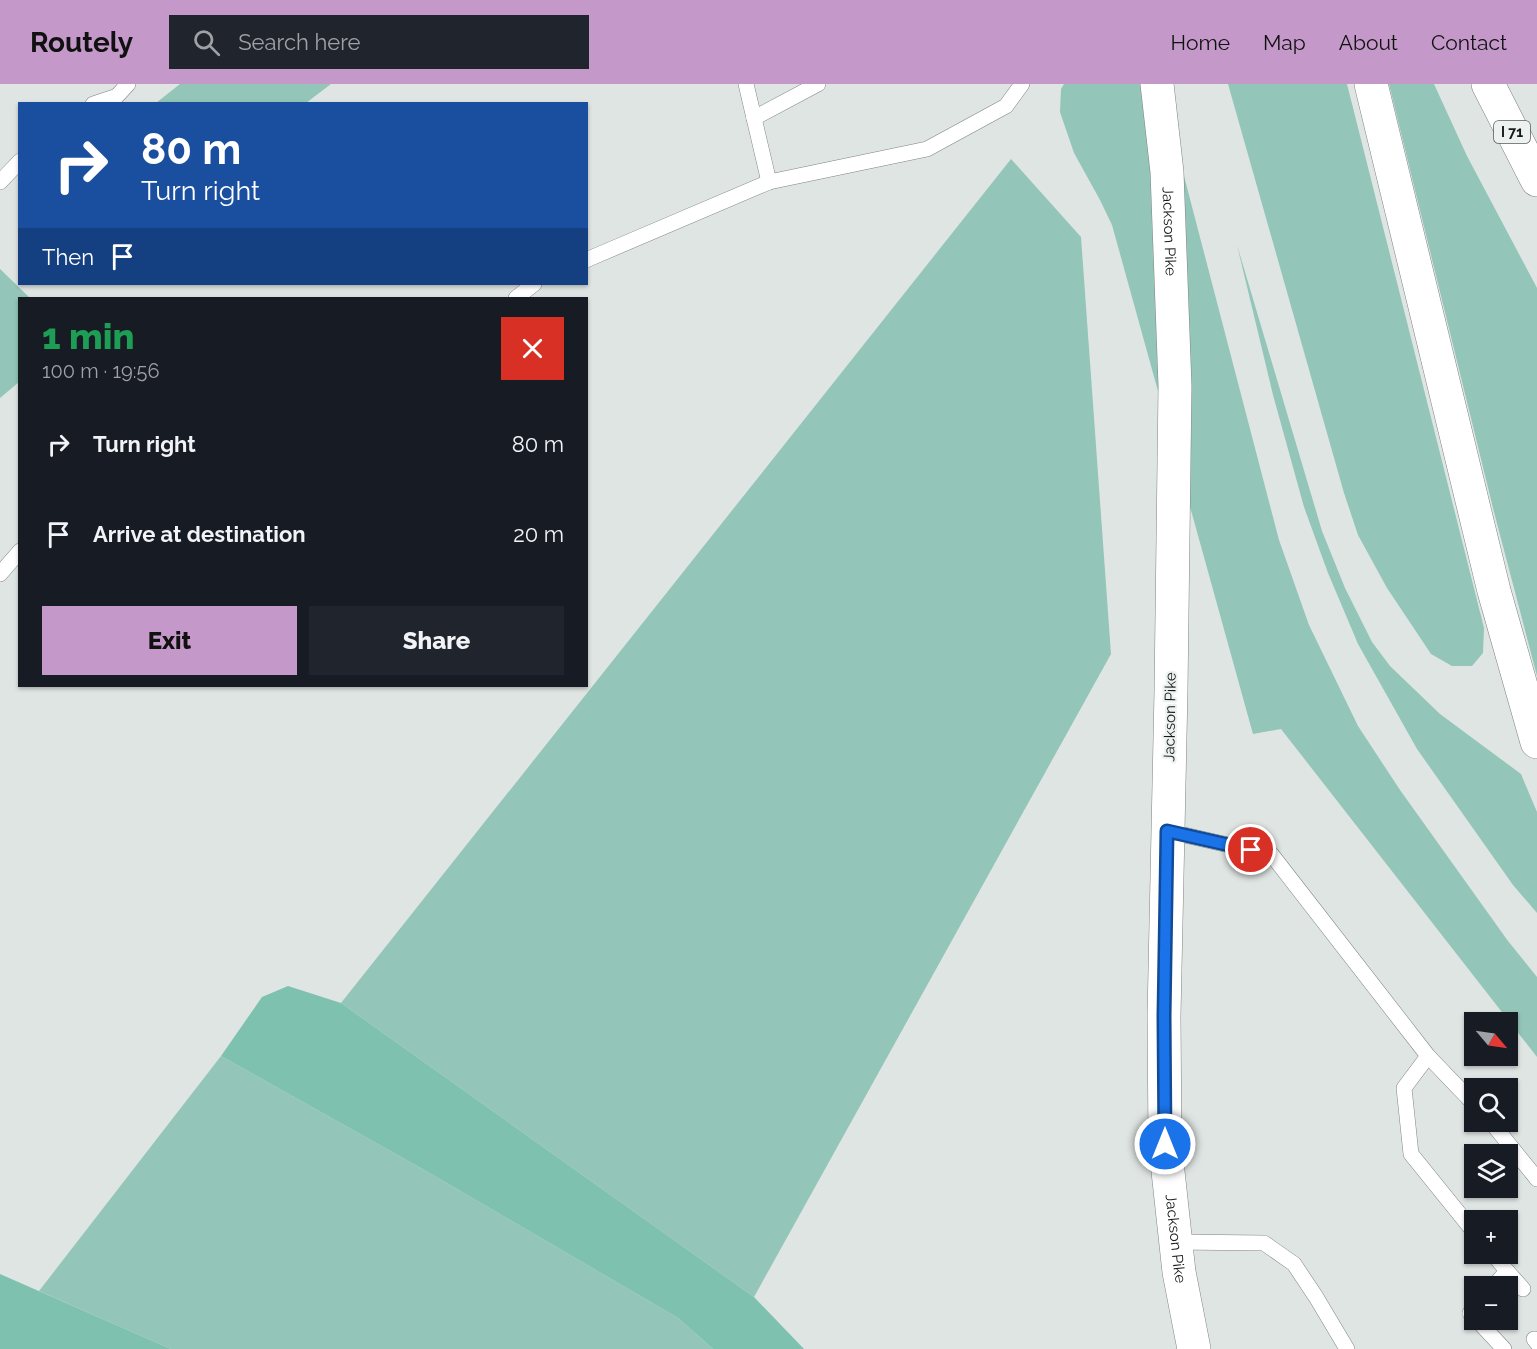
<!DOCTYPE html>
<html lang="en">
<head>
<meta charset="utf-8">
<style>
  :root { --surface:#171b24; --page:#20242c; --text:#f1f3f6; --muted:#9ea1a6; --accent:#c499ca }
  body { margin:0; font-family:Raleway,sans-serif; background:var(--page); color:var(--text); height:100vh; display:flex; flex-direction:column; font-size:22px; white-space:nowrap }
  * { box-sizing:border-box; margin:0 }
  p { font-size:20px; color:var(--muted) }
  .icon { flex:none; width:33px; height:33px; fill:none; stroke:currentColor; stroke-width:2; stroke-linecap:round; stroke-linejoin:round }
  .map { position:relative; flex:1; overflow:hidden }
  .side { position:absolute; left:18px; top:213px; width:570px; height:390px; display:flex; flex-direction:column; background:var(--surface); border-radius:0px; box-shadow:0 2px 4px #0004 }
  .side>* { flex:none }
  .guide { position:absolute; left:18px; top:18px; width:570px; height:183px; border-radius:0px; box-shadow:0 2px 4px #0004; background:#1a4fa0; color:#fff; overflow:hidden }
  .needle { width:39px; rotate:119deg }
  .buttons { position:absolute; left:1464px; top:928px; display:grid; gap:12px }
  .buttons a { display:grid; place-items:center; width:54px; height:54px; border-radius:0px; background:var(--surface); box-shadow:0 2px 4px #0004; font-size:30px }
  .pin { position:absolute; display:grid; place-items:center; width:51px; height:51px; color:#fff; margin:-26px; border:3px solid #fff; border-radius:50%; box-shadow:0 2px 6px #0007 }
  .me { position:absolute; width:66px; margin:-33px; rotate:0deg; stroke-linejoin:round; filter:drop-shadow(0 0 4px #0008) }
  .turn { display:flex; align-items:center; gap:21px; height:126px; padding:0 24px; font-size:27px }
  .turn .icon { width:78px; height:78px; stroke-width:2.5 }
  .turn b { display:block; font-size:42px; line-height:51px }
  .then { display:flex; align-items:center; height:57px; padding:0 24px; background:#0003; gap:12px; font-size:22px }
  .round { display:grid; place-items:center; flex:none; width:63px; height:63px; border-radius:0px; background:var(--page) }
  .head { display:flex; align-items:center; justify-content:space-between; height:102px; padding:0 24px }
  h1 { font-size:36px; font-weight:800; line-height:45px; color:#1e9e55 }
  .cta { display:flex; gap:12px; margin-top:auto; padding:12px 24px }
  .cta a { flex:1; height:69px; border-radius:0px; background:var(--accent); color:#111; font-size:24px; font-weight:800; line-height:69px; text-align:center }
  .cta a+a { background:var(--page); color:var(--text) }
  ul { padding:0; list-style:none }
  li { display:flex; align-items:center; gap:18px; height:90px; padding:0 24px }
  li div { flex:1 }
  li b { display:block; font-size:22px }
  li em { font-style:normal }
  header { display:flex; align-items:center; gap:36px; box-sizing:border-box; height:84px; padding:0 30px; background:var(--accent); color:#111 }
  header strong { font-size:28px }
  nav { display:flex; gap:33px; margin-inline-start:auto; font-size:21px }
  .search { width:420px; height:54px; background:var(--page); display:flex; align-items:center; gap:15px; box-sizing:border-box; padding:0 21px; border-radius:0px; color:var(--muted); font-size:22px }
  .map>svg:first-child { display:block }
  .green { fill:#93c6b8 }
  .forest { fill:#7fc1af }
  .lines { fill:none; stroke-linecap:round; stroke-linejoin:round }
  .service-casing { stroke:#7f8482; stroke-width:16 }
  .secondary-casing { stroke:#7f8482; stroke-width:34 }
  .motorway-casing { stroke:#7f8482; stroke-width:34 }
  .service { stroke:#fff; stroke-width:15 }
  .secondary { stroke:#fff; stroke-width:33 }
  .motorway { stroke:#fff; stroke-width:33 }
  .route-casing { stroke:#114b97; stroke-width:15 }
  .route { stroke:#1a73e8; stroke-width:10 }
  .labels { text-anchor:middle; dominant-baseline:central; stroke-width:4.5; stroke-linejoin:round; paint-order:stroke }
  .shield { fill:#ecf2f0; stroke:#575a5a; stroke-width:1.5 }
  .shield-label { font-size:14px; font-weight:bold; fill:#171919 }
  .street-label { font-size:15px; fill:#171919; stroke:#ecf2f0 }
</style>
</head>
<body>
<header>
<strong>Routely</strong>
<div class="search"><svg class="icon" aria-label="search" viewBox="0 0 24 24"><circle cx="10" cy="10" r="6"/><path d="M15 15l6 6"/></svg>Search here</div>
<nav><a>Home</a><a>Map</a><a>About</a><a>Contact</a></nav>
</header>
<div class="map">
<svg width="1537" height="1265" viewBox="0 0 1537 1265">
  <rect width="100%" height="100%" fill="#dfe5e3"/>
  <!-- green -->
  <g class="green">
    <path d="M180,0H331L306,19H156Z"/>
    <path d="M1064,0H1160L1279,456L1309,541L1358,642L1400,706L1508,857L1537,893V973L1281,645L1253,650L1112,141L1100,116L1074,69L1060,28L1061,5Z"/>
    <path d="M1228,0H1347L1484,544L1483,569L1472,582H1452L1431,570L1387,504L1358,451L1344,409Z"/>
    <path d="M1389,0H1434L1467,72L1537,204V592L1494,428Z"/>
    <path d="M1011,75L1081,153L1111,570L754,1213L341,919Z"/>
    <path d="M1237,161L1322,447L1345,504L1372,558L1390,582L1440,630L1521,690L1537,728V829L1513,801L1417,665L1358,560L1328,489L1304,423L1273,311Z"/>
    <path d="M0,185L30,214H20L19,298L0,314Z"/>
    <path d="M221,972L426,1087L678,1234L713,1265H171L39,1207Z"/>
  </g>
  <!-- forest -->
  <g class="forest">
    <path d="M288,902L341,919L754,1213L804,1265H713L678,1234L426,1087L221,972L262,913Z"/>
    <path d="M0,1190L171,1265H0Z"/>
  </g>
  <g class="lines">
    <defs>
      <g id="service">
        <path d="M746,0L769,98"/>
        <path d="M93,20L117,12L128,0"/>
        <path d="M754,34L818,0"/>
        <path d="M0,98L20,77"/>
        <path d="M586,176L769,98L927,65L1006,22L1022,0"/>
        <path d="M516,214L534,200"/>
        <path d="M0,490L20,467"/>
        <path d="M1167,747L1272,771L1428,972L1474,1020"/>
        <path d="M1428,972L1404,1004L1411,1070L1474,1148"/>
        <path d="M1491,1038L1537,1095"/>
        <path d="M1176,1158L1264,1159L1294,1180L1316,1213L1347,1265"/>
        <path d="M1507,1187L1523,1205"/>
        <path d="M1493,1203L1507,1187L1493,1170"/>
        <path d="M1474,1223L1470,1229L1474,1233"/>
        <path d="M1508,1225L1509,1227"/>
        <path d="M1477,1236L1504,1265"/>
        <path d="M1534,1255L1537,1259"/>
      </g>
      <g id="secondary">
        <path id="s1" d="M1157,0L1167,88L1175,302L1171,607L1164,932L1165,1060L1179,1188L1194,1265"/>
      </g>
      <g id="motorway">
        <path d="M1371,0L1494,507L1537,658"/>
        <path d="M1488,0L1537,96"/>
      </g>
    </defs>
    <!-- service casing -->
    <use href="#service" class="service-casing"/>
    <!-- secondary casing -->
    <use href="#secondary" class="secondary-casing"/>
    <!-- motorway casing -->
    <use href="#motorway" class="motorway-casing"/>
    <!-- service -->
    <use href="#service" class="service"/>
    <!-- secondary -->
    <use href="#secondary" class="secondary"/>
    <!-- motorway -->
    <use href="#motorway" class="motorway"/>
  </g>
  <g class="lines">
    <defs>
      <path id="route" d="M1165,1060L1164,932L1167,747L1251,766"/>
    </defs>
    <!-- route casing -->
    <use href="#route" class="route-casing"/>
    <!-- route -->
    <use href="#route" class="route"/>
  </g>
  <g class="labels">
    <!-- shield labels -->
    <rect class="shield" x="1494" y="37" width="36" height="22" rx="4.5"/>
    <g class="shield-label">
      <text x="1512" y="48">I 71</text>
    </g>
    <!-- street labels -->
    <g class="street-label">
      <text stroke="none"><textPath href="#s1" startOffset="148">Jackson Pike</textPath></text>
      <text transform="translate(1170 633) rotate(-89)">Jackson Pike</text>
      <text stroke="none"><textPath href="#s1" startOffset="1156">Jackson Pike</textPath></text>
    </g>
  </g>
</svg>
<div class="buttons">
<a><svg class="needle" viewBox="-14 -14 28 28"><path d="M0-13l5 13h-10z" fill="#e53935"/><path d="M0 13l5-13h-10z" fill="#9ea1a6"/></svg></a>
<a><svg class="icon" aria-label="search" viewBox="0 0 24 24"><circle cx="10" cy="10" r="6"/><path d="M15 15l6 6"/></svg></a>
<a><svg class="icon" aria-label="layers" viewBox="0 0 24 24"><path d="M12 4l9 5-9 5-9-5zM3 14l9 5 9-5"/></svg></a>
<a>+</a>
<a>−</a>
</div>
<div class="pin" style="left:1251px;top:766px;background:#d93025"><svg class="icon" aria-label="arrive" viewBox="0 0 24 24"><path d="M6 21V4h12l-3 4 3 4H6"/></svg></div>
<svg class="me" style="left:1165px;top:1060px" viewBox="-20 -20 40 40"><circle r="17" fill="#1a73e8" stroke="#fff" stroke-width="3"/><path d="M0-11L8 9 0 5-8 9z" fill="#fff"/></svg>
<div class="guide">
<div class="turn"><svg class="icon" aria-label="right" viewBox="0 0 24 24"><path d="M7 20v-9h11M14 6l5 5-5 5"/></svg><div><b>80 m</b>Turn right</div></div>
<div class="then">Then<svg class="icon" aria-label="arrive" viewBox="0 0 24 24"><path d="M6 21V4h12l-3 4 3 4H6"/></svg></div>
</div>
<section class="side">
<div class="head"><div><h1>1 min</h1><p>100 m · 19:56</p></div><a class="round" style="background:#d93025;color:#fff"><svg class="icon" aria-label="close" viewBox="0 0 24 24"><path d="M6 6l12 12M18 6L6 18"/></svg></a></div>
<ul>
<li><svg class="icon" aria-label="right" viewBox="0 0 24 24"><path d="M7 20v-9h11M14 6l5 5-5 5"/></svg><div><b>Turn right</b></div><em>80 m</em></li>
<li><svg class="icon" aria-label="arrive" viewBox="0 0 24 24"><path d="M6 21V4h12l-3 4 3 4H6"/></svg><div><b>Arrive at destination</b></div><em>20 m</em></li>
</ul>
<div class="cta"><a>Exit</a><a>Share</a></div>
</section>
</div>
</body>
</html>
